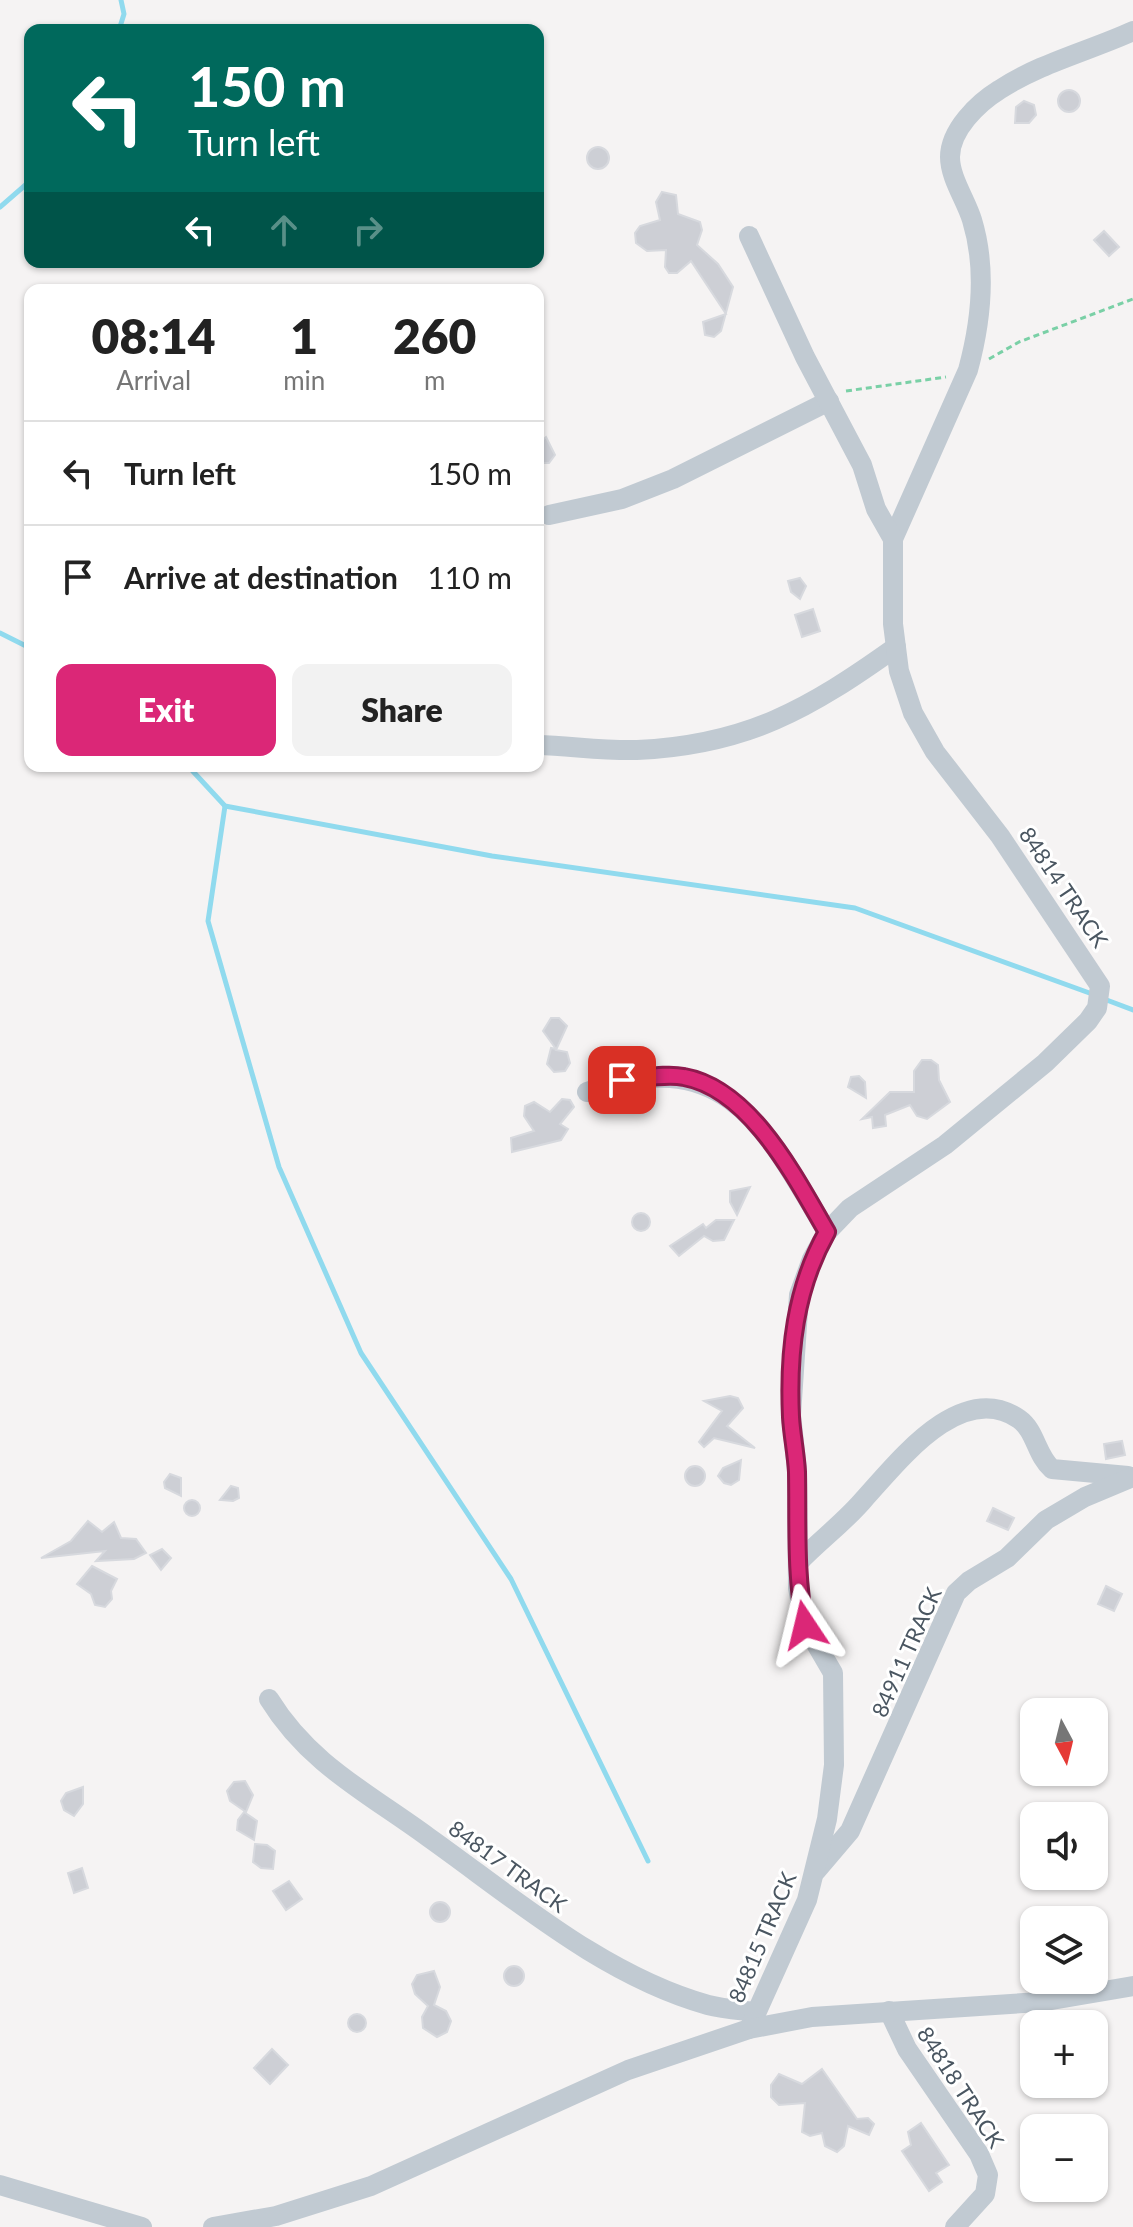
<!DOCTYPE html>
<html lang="en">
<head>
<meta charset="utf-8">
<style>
  :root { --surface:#fff; --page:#f2f2f2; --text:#222; --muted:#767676; --line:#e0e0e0; --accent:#db2777 }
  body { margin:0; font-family:Lato,sans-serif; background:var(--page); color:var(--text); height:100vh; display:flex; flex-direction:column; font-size:30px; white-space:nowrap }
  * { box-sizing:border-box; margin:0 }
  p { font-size:26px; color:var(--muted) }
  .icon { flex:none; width:44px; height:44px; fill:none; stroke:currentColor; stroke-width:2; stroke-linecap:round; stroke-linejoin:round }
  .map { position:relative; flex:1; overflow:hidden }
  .sheet { position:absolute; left:24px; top:284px; width:520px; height:488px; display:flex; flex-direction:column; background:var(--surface); border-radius:16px; box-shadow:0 2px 6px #0004 }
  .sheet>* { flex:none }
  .banner { position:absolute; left:24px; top:24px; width:520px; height:244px; border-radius:16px; box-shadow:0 2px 6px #0004; background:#00695c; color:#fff; overflow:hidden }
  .needle { width:52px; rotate:173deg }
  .fabs { position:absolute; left:1020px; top:1698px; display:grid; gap:16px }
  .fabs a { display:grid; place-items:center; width:88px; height:88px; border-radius:16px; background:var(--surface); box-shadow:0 2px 6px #0004; font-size:40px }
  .pin { position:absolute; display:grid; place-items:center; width:68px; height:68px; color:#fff; margin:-34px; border-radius:16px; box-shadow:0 4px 12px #0006 }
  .me { position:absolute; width:88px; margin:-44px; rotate:350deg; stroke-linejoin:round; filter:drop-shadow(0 0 6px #0008) }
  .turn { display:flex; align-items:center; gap:28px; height:168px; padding:0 32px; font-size:36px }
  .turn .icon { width:104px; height:104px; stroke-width:2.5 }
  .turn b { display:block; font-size:56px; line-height:68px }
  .lanes { display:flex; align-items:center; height:76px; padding:0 32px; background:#0003; justify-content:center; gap:40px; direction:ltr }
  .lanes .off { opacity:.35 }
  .eta { display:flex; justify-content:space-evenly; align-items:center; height:136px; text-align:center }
  .eta b { font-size:48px; font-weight:800; line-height:56px }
  .primary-button { display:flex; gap:16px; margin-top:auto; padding:16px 32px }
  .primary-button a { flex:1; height:92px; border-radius:16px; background:var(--accent); color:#fff; font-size:32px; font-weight:800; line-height:92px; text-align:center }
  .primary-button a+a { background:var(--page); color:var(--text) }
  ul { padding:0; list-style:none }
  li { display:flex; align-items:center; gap:24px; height:104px; padding:0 32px; border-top:2px solid var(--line) }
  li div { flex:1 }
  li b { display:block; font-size:30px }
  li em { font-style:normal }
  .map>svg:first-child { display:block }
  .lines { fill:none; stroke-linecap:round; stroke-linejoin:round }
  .stream { stroke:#90daee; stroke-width:5 }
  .building { fill:#cdcfd5; stroke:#d7d9de; stroke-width:2 }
  .path { stroke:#7ad0a6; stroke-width:3; stroke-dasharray:6 4; stroke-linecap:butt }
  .minor { stroke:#c1cad2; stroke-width:20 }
  .route-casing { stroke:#8e194d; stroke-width:20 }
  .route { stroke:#db2777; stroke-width:14 }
  .labels { text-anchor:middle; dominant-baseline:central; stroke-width:6; stroke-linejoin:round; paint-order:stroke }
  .street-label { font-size:22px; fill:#4a5661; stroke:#fff }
</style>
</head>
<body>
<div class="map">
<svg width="1133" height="2227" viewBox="0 0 1133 2227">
  <rect width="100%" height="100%" fill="#f5f3f3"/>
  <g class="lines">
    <!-- stream -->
    <g class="stream">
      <path d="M119,30L124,14L121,0"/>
      <path d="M0,207L30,181"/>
      <path d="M0,633L30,648"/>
      <path d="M188,766L225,806L492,856L855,908L1095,995"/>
      <path d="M225,806L208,921L279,1167L361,1353L511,1579L648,1861"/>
      <path d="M1104,999L1133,1010"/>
    </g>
  </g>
  <!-- building -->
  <g class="building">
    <circle cx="1069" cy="101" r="11"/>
    <path d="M1024,101L1034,105L1036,115L1029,123H1015L1016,107Z"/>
    <circle cx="598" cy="158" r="11"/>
    <path d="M662,192L676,195L678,214L700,222L702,230L697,245L718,264L733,287L721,331L714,337L705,335L703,322L726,314L691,261L677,273H669L665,267L666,250L647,251L636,243L635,233L640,226L660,220L656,202Z"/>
    <path d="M1104,231L1119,247L1109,256L1094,240Z"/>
    <path d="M546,437L555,455L549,463H538V444Z"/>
    <path d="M800,578L806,586L800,599L791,592L788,581Z"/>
    <path d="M813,609L820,631L802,637L795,615Z"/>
    <path d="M551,1018H559L567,1026L556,1050L567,1052L570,1063L565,1071L554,1072L547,1064L551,1048L556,1049L543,1031Z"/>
    <path d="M922,1060H931L938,1065L939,1080L950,1102L927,1119L917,1116L910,1105L885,1115L886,1126L873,1128L872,1117L862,1119L890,1092H914V1071Z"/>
    <path d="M859,1076L865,1082L866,1098L848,1087L851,1077Z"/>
    <path d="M562,1099L570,1100L574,1107L560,1124L568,1129L561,1140L512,1152L511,1138L534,1131L524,1116L525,1106L534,1102L550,1112Z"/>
    <path d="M750,1187L737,1215L730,1202V1191Z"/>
    <circle cx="641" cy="1222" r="9"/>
    <path d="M716,1220H734L724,1240L713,1241L704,1236L679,1256L670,1246L703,1224L706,1228Z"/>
    <path d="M730,1396L738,1398L743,1408L727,1426L755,1448L714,1438L704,1447L699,1442L722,1411L704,1401Z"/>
    <path d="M1122,1441L1125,1455L1106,1459L1104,1444Z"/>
    <path d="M741,1460L739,1480L731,1485L724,1483L718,1476L723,1468Z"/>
    <circle cx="695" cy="1476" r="10"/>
    <path d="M170,1474L181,1478V1496L165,1488L164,1482Z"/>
    <path d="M231,1486L238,1488L239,1498L233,1501L220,1500Z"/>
    <circle cx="192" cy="1508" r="8"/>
    <path d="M993,1508L1014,1518L1008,1530L987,1521Z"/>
    <path d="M88,1521L102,1532L114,1522L121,1538L136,1539L146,1553L134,1559L96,1561L105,1551L41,1558L71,1541Z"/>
    <path d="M162,1549L171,1558L161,1570L150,1555Z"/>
    <path d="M92,1566L117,1579L111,1591L112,1599L105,1607L95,1605L91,1594L77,1584Z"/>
    <path d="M1106,1586L1122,1594L1114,1611L1098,1604Z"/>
    <path d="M245,1781L253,1795L246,1812L230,1801L227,1791L234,1782Z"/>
    <path d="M83,1787V1804L74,1816L64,1810L61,1801L66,1793Z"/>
    <path d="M244,1812L257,1821L254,1840L237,1830L238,1820Z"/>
    <path d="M255,1844L267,1845L275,1851L273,1869L261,1868L253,1862Z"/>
    <path d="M82,1868L88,1888L74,1893L68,1873Z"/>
    <path d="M289,1881L302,1899L286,1910L273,1891Z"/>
    <circle cx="440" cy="1912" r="10"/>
    <circle cx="514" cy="1976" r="10"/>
    <path d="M434,1971L440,1987L434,2005L446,2011L451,2021L447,2032L437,2037L423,2028L422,2017L428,2006L415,1994L412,1984L417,1975Z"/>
    <circle cx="357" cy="2023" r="9"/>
    <path d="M272,2049L288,2065L270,2084L254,2068Z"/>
    <path d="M822,2069L857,2119L868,2118L874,2124L869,2135L848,2126L844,2146L837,2152L825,2146L822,2133L810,2136L802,2132L805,2103L779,2105L771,2097V2085L779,2074L802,2084Z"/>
    <path d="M921,2123L949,2165L936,2173L942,2182L929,2191L902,2151L911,2145L908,2132Z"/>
  </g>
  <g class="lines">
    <!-- path -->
    <g class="path">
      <path d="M989,359L1019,342L1133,299"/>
      <path d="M846,391L946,377"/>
    </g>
    <!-- minor -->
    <g class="minor">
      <path d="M549,515L622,499L673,479L829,401"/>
      <path d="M893,539L968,370C981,322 987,269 972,220C966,200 950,178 950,157C950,130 978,103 999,90C1040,63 1089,51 1133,31"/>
      <path d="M538,745C571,746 604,751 637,750C747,745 809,709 896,647"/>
      <path d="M587,1092C726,1043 765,1127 827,1232"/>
      <path d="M799,1562C820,1540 845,1522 865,1498C898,1462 961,1379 1019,1419C1036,1431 1036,1455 1052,1469L1128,1476"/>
      <path d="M269,1699C309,1764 368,1793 428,1837C514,1898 604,1976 708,2005C723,2009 740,2010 756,2012"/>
      <path d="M816,1871L850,1831L956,1593L969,1581L1007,1558L1046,1520L1085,1497L1133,1477"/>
      <path d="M889,2011L907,2049L979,2154L988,2175L985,2194L955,2227"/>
      <path d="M749,2029L807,1900L827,1819L834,1765L833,1673L805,1625L798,1588L797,1470L791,1415L799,1295L812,1259L827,1232L850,1208L945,1145L1045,1063L1088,1021L1097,1008L1100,986L1000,836L935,752L913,713L899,671L893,624V539L876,509L862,465L805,357L749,236"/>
      <path d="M0,2185L142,2227"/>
      <path d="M213,2227L276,2216L371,2186L628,2070L749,2029L812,2017L1040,2002L1133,1986"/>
    </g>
  </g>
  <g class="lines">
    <defs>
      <path id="route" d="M622,1080C641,1079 665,1073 684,1077C751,1089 796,1179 827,1232C795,1289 788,1352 791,1417C792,1435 796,1453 797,1472C798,1523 795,1574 805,1625"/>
    </defs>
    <!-- route casing -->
    <use href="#route" class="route-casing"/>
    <!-- route -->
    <use href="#route" class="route"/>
  </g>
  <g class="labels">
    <!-- street labels -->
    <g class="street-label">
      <text transform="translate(1064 887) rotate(56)">84814 TRACK</text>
      <text transform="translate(906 1652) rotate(-66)">84911 TRACK</text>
      <text transform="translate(508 1866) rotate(36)">84817 TRACK</text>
      <text transform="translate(762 1937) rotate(-67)">84815 TRACK</text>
      <text transform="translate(961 2087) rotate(57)">84818 TRACK</text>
    </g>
  </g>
</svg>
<div class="fabs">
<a><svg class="needle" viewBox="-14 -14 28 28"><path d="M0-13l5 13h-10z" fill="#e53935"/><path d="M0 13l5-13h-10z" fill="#767676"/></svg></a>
<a><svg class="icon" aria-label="sound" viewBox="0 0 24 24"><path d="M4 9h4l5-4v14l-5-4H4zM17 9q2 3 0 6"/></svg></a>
<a><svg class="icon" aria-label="layers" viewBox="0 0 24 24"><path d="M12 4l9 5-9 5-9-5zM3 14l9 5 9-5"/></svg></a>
<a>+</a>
<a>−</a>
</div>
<div class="pin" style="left:622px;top:1080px;background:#d93025"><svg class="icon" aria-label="arrive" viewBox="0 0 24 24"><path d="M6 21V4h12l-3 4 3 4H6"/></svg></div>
<svg class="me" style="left:805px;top:1625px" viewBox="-20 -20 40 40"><path d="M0-17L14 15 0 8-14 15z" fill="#db2777" stroke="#fff" stroke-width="4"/></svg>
<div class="banner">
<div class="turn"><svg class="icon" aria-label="left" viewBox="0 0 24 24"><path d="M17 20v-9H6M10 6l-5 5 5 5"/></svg><div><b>150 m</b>Turn left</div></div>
<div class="lanes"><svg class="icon" aria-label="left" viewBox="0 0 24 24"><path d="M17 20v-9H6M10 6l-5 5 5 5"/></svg><svg class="icon off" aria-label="ahead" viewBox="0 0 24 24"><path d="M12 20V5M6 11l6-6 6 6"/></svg><svg class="icon off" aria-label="right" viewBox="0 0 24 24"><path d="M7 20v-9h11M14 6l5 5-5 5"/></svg></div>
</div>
<section class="sheet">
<div class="eta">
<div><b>08:14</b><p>Arrival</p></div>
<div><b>1</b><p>min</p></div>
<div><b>260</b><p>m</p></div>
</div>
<ul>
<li><svg class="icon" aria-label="left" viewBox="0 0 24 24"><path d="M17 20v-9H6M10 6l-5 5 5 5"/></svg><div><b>Turn left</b></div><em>150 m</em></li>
<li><svg class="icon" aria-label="arrive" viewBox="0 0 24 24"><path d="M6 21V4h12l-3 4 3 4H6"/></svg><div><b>Arrive at destination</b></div><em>110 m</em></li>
</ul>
<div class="primary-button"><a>Exit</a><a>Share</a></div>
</section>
</div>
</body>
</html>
